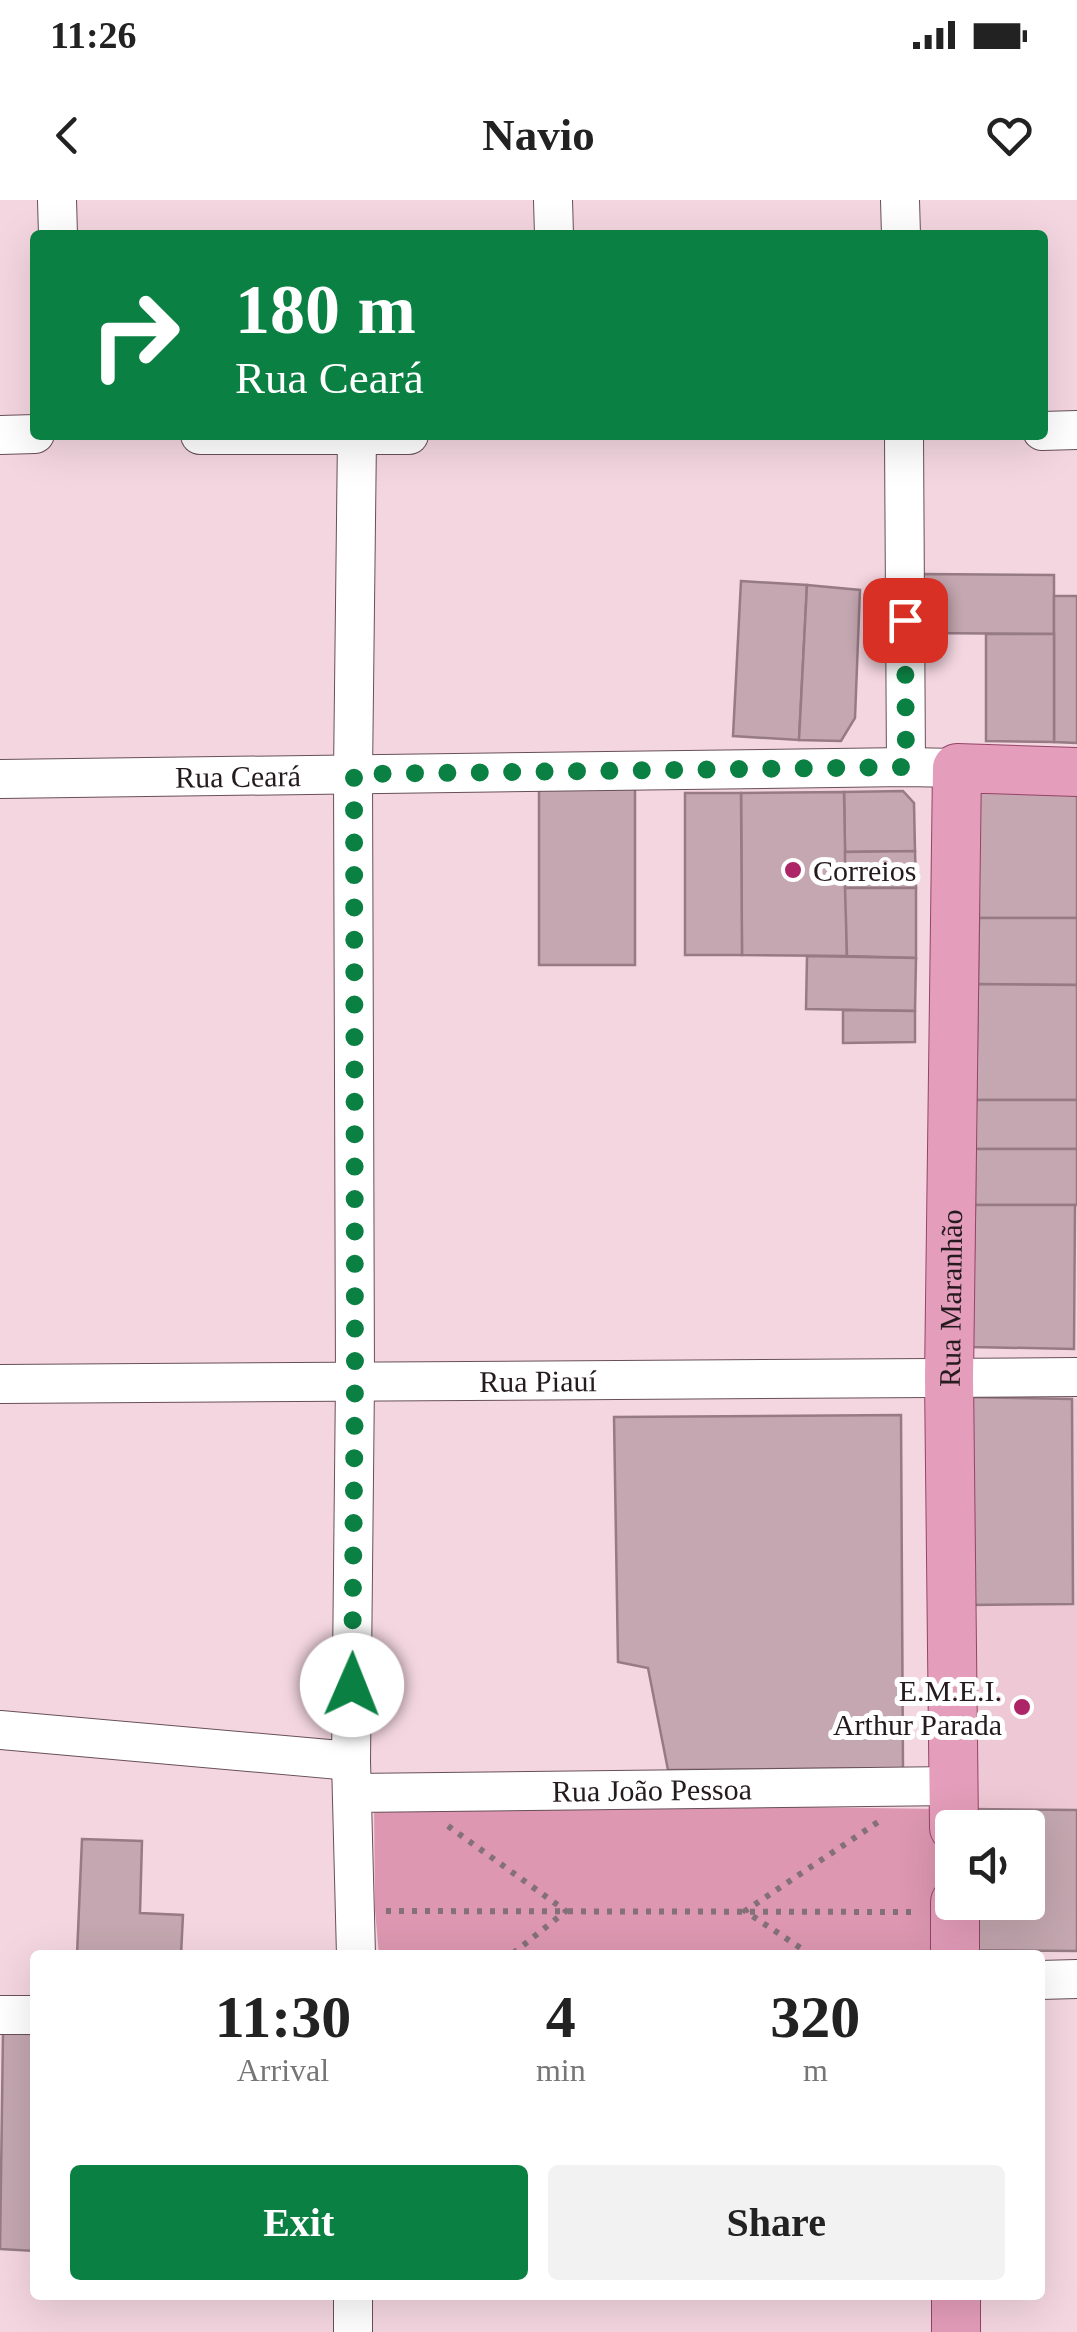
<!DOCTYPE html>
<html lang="en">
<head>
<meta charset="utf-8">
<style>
  :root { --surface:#fff; --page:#f2f2f2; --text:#222; --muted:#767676; --accent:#0b8043 }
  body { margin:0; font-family:"Times New Roman",serif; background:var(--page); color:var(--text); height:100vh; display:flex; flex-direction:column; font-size:38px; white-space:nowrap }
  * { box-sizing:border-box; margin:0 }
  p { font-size:32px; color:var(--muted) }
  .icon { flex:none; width:55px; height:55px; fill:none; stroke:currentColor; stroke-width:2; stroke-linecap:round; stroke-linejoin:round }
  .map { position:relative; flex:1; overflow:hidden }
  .panel { position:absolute; left:30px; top:1750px; width:1015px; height:350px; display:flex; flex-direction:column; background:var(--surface); border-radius:10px; box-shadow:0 10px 40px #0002 }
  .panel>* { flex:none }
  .hud { position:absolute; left:30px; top:30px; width:1018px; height:210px; border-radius:10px; box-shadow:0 10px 40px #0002; background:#0b8043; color:#fff; overflow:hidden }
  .fabs { position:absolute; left:935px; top:1610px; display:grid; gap:20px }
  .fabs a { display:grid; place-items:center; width:110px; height:110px; border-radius:10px; background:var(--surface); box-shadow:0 10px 40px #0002; font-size:50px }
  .pin { position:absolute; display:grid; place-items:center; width:85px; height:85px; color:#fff; margin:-42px; border-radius:20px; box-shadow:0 5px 15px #0006 }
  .me { position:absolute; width:110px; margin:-55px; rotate:1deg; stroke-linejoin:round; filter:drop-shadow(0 0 8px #0008) }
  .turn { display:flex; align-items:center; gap:35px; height:210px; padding:0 40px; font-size:45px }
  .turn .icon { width:130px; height:130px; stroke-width:2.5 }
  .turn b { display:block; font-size:70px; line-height:85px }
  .eta { display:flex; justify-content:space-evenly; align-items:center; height:170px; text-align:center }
  .eta b { font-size:60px; font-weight:600; line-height:70px }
  .cta { display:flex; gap:20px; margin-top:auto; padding:20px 40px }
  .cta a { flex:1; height:115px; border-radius:10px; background:var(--accent); color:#fff; font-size:40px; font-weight:600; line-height:115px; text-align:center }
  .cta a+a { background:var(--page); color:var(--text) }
  .status { display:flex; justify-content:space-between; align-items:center; height:70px; padding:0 50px; background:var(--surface); direction:ltr }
  .status svg { height:28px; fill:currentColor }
  header { display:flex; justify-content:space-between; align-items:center; height:130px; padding:0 40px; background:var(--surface); font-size:45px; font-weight:600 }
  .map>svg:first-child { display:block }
  .built { fill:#eec8d4 }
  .green { fill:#dd97b0 }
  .building { fill:#c4a7b0; stroke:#967b84; stroke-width:2.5 }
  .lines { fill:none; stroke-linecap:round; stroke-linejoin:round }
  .minor-casing { stroke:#685058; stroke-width:40 }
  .major-casing { stroke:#954466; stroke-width:50 }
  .path { stroke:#847077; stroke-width:6; stroke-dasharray:5 8; stroke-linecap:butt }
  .minor { stroke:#fff; stroke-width:38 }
  .major { stroke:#e49dba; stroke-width:48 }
  .route { stroke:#0b8043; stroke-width:18; stroke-dasharray:0 32.4 }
  .poi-dot { fill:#ae2567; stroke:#fff; stroke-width:4 }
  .labels { text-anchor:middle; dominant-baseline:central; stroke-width:10; stroke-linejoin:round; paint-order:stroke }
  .street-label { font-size:30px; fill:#251a1e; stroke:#fff }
  .poi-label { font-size:30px; fill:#251a1e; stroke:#fff; text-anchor:start }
</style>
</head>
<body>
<div class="status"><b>11:26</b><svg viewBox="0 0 49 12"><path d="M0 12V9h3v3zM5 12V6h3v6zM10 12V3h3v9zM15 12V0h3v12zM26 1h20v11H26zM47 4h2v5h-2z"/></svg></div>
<header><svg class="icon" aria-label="back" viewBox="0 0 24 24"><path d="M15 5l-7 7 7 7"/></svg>Navio<svg class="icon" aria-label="heart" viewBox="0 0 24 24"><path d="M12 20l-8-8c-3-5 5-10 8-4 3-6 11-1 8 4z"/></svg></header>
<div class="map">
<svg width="1077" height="2132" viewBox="0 0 1077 2132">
  <rect width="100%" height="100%" fill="#f4d6e0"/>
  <!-- built -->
  <path class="built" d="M1072,1199H1077V1610L969,1609L966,1405L1073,1404Z"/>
  <!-- green -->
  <path class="green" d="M374,1601L942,1609L946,1755H379L375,1710Z"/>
  <!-- building -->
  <g class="building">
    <path d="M923,374L1054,375V434L923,433Z"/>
    <path d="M741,381L807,385L799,540L733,536Z"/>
    <path d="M807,385L860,390L855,518L841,541L799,540Z"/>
    <path d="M1054,396H1077V543L1054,542Z"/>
    <path d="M986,434H1054V542L986,541Z"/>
    <rect x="539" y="582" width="96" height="183"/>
    <path d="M978,582L1077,584V718H979Z"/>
    <path d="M903,591L914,603L915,651L845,652L844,592Z"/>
    <path d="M844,592L847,756L742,755L741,593Z"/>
    <path d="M685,593H741L742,755H685Z"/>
    <path d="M915,651L916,688H845V652Z"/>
    <path d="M845,688H916V758L847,756Z"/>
    <path d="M979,718H1077V785L978,784Z"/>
    <path d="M807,756L916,758L915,811L806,809Z"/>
    <path d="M978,784L1077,785V900H976Z"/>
    <path d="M843,810L915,811V842L843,843Z"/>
    <path d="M976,900H1077V949H975Z"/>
    <rect x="975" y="949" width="102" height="56"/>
    <path d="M975,1005H1075L1074,1149L972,1147Z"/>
    <path d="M962,1197L1072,1199L1073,1404L966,1405Z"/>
    <path d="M901,1215L903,1568L668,1570L648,1468L618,1462L614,1217Z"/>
    <path d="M969,1609L1077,1610V1751L969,1750V1702H1028V1628H969Z"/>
    <path d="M82,1639L142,1641L140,1713L183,1715L181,1755H77Z"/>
    <path d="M3,1833L35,1834V2051L0,2049Z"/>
  </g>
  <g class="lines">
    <defs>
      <g id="minor">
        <path d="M57,0L58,35"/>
        <path d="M553,0L554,35"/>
        <path d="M900,0L901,35"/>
        <path d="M1042,231L1077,230"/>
        <path d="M0,235L35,234"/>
        <path d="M200,235H409"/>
        <path d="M904,235L906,567"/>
        <path id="s1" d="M0,579L906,567L957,568"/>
        <path id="s2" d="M0,1184L1077,1177"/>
        <path d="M0,1530L351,1561"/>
        <path id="s3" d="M352,1593L954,1586"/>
        <path d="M356,1755L351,1561L355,1181L353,574L357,236"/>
        <path d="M1040,1780L1077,1779"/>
        <path d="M0,1815H35"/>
        <path d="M353,2132V2095"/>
      </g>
      <g id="major">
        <path id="s4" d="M954,1628L949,1178L957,568L1077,572"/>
        <path d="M955,1702V1755"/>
        <path d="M956,2095V2132"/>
      </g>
    </defs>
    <!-- minor casing -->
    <use href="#minor" class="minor-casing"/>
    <!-- major casing -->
    <use href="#major" class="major-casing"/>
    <!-- path -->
    <g class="path">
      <path d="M448,1626L566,1711L511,1755"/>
      <path d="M386,1711L919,1712"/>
      <path d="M811,1755L745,1711L878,1622"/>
    </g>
    <!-- minor -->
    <use href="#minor" class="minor"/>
    <!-- major -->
    <use href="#major" class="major"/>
  </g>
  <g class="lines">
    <!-- route -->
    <path class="route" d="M352,1485L355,1181L354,574L906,567L905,420"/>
  </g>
  <!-- markers -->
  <g class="poi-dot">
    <circle cx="793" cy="670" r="10"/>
    <circle cx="1022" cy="1507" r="10"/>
  </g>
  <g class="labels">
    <!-- street labels -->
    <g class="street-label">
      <text stroke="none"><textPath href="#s1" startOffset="238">Rua Ceará</textPath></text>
      <text stroke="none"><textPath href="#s4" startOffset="530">Rua Maranhão</textPath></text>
      <text stroke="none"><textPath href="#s2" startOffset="538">Rua Piauí</textPath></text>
      <text stroke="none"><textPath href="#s3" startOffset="300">Rua João Pessoa</textPath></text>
    </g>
    <!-- poi labels -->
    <g class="poi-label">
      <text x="813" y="670">Correios</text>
      <text x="1002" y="1490" text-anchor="end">E.M.E.I.<tspan x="1002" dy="34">Arthur Parada</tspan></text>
    </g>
  </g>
</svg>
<div class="fabs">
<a><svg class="icon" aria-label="sound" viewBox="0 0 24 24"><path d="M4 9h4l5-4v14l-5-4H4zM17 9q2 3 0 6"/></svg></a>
</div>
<div class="pin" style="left:905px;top:420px;background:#d93025"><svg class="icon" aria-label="arrive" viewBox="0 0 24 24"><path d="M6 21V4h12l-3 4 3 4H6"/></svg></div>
<svg class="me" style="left:352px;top:1485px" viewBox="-20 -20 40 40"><circle r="19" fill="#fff"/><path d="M0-13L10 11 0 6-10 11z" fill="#0b8043"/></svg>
<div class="hud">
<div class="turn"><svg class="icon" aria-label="right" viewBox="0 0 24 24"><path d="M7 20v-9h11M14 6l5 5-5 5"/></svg><div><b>180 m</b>Rua Ceará</div></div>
</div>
<section class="panel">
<div class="eta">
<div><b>11:30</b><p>Arrival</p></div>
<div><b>4</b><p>min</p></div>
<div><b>320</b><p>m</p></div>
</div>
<div class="cta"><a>Exit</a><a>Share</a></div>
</section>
</div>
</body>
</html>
